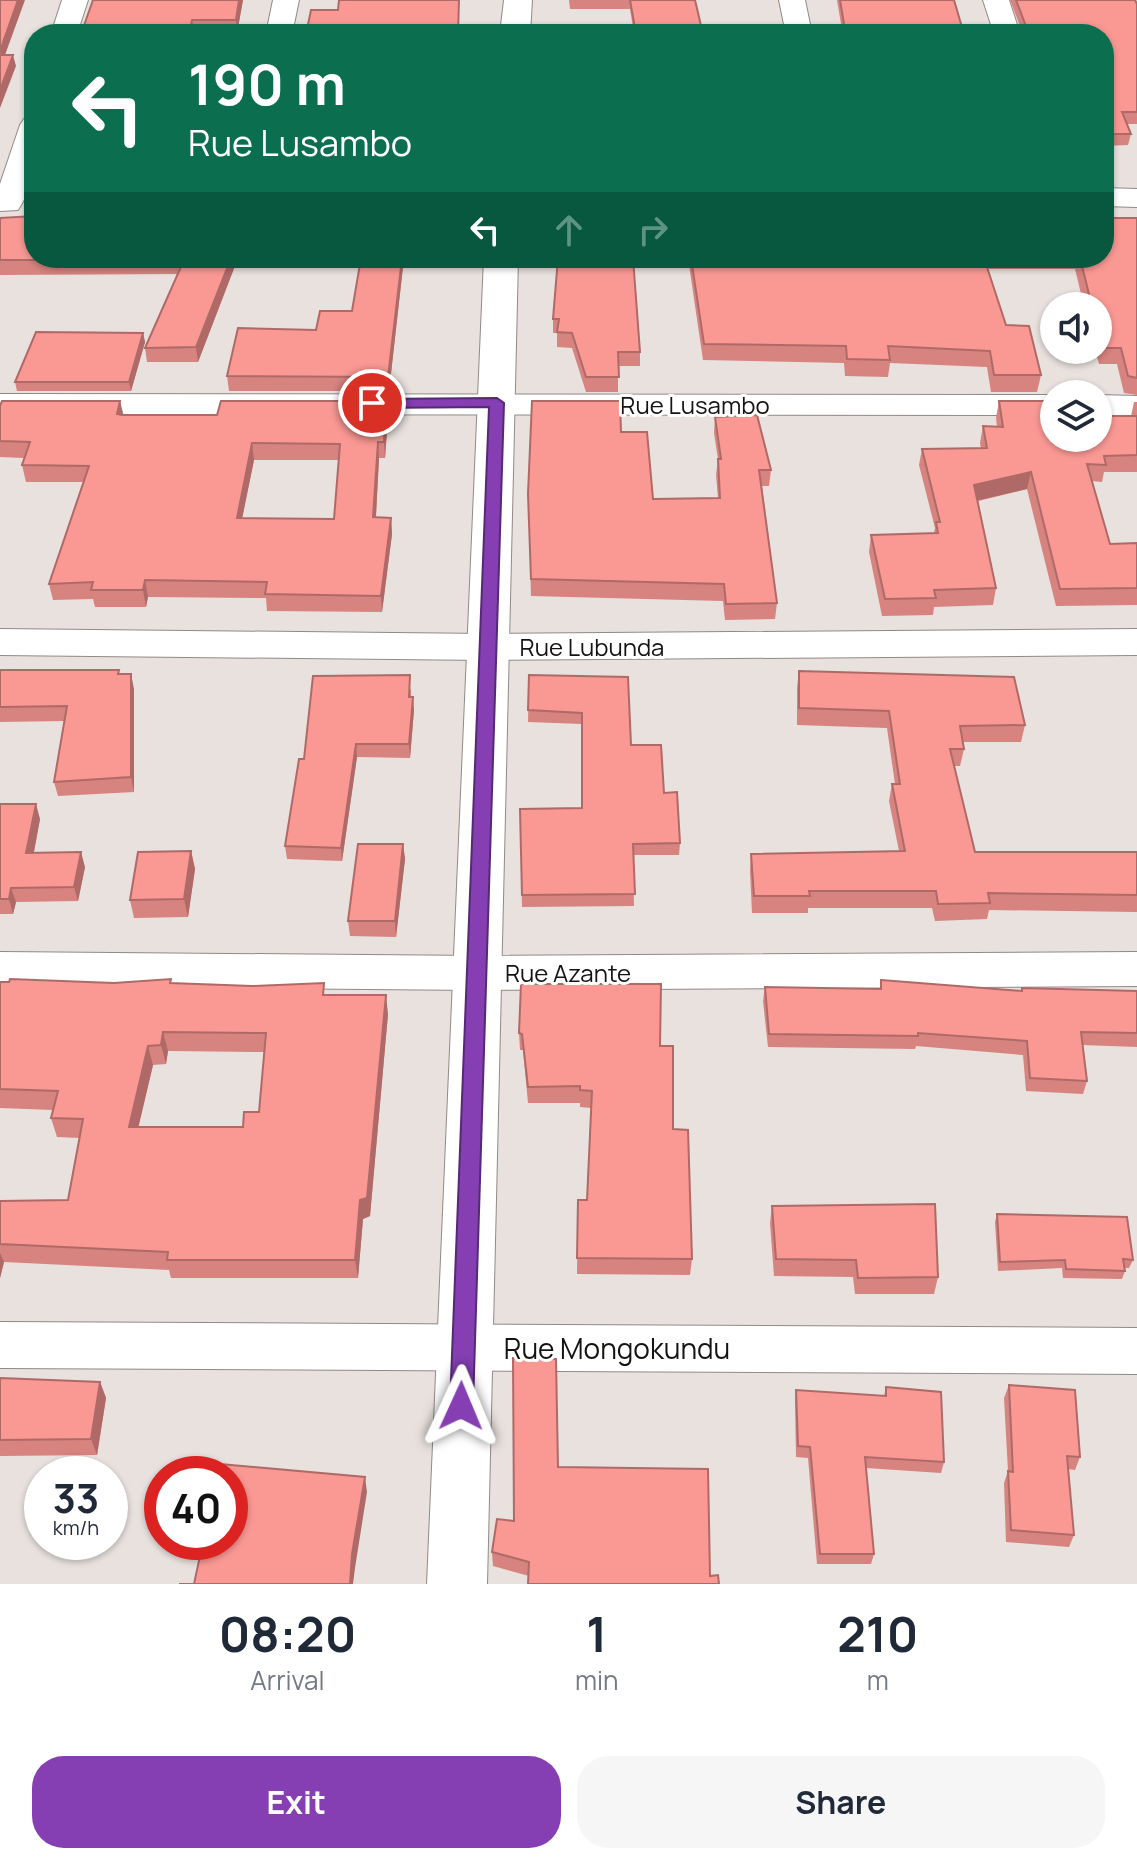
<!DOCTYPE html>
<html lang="en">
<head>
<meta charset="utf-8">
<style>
  :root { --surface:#fff; --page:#f6f6f7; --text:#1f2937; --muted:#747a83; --accent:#853fb3 }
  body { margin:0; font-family:Manrope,sans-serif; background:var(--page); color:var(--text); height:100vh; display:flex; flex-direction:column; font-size:30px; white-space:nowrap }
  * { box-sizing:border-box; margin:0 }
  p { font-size:26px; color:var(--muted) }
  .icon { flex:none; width:44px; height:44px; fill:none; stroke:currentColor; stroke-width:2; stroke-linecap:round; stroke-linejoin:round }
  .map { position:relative; height:1584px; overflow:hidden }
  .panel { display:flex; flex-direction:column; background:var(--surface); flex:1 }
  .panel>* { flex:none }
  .hud { position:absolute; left:24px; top:24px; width:1090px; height:244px; border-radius:32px; box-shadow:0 2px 6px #0004; background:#0b6e4f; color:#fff; overflow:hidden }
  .fabs { position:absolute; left:1040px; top:292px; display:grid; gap:16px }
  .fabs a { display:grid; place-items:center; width:72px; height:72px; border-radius:50%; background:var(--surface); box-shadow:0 2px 6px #0004; font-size:40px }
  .speed { position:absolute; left:24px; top:1456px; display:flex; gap:16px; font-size:40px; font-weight:700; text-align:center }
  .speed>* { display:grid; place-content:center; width:104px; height:104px; border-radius:50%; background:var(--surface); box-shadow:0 2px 6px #0004; line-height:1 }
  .speed small { font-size:20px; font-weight:400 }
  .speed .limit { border:12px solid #d22; background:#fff; color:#111 }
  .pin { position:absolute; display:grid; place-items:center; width:68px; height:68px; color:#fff; margin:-34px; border:4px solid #fff; border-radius:50%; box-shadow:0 2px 8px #0007 }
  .me { position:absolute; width:88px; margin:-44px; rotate:1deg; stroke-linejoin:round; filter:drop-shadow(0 0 6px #0008) }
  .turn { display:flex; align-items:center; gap:28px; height:168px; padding:0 32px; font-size:36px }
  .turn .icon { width:104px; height:104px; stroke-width:2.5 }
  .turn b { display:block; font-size:56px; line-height:68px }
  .lanes { display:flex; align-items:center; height:76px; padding:0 32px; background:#0003; justify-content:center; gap:40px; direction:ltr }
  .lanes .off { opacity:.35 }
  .eta { display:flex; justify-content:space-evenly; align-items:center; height:136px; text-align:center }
  .eta b { font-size:48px; font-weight:700; line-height:56px }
  .cta { display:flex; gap:16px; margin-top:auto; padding:16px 32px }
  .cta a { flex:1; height:92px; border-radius:32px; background:var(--accent); color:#fff; font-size:32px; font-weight:700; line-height:92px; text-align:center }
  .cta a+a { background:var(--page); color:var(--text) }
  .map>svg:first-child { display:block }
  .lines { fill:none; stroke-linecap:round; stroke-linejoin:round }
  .street-casing { stroke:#908a87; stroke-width:2 }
  .secondary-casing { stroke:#908a87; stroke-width:2 }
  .street { fill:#fff; fill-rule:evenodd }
  .secondary { fill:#fff; fill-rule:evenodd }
  .wall { fill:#d7837f; fill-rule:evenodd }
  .shaded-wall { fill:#af6a68 }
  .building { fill:#fa9894; stroke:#af6a68; stroke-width:2; fill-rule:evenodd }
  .route { fill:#853fb3; stroke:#562974; stroke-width:2 }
  .labels { text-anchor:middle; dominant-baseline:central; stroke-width:6; stroke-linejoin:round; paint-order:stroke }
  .street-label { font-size:24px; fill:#151312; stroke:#fff }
  .near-street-label { font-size:28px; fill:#151312; stroke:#fff }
</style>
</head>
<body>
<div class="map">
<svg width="1137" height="1584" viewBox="0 0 1137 1584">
  <rect width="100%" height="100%" fill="#e8e1dd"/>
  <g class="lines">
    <defs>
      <g id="street">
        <path d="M62,0H88L77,34H51Z"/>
        <path d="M273,0H299L292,34H266Z"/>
        <path d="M779,0H805L812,34H786Z"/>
        <path d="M983,0H1009L1020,34H994Z"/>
        <path d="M34,117C34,148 37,183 18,210L0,211V184L20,125L24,119Z"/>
        <path d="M1104,188L1137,189V207L1104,206Z"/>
        <path d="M0,394L1054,395V415L0,414Z"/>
        <path d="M1098,395L1137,396V416L1098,415Z"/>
        <path d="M0,629L486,634L1137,629V655L486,660L0,655Z"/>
        <path d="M0,952L479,956L1137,952V986L479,990L0,986Z"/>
        <path d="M0,1322L1137,1328V1374L0,1368Z"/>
      </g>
      <g id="secondary">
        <path d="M504,0H532L530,34H500Z"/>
        <path d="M484,258H518L487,1584H427Z"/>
      </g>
    </defs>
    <!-- street casing -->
    <use href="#street" class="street-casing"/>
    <!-- secondary casing -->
    <use href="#secondary" class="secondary-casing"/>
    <!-- street -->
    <use href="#street" class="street"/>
    <!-- secondary -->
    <use href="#secondary" class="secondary"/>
  </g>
  <!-- wall -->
  <g class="wall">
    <path d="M243,0L237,33L81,34Z"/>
    <path d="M569,0H695L703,34H634L630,9H570Z"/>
    <path d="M837,0H954L964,34H828V30H842Z"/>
    <path d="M1010,0H1135L1137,4V124H1127L1131,134L1128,145L1104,146V34H1023Z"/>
    <path d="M0,218L238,258L198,362H147L145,348L178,274L0,275Z"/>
    <path d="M1137,218V395L1124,393L1117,364H1099L1095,350H1098V306H1084L1075,269H987L1006,325L1041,375L1037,392H991L987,367L890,363L888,377L845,376L844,363L703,360L688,258H1104Z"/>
    <path d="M404,258L389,391H229L227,376L352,311Z"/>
    <path d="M558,258L640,352V366H618V392H586L572,348L557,347V333H553V319Z"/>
    <path d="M143,333L145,342L131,391H17L15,382Z"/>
    <path d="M386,401L388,417L385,458H379L376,517L391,518L392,534L382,612L267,611L266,598L148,597L146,607H95L93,599L53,600L49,584L84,482H26L22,465L24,458L0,457V406L123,415H217ZM254,460H339L334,519L242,518Z"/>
    <path d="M999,401L1050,415L1131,416L1134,402H1137V472H1104L1102,482L1092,481L1110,544L1137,543V605L1056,606L1027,489L978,501L996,588L993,605L934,607L933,615L882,616L869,552L871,535L934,533L935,528L919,465L922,449L981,448L980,443L983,426L997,427L996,418Z"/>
    <path d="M715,417L771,470L769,486H762L777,603L775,619L725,620L723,601L531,596L528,494L621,432L653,499L718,498L716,475L718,459L714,433Z"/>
    <path d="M0,670L119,674L134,689V792L58,796L54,782L64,721L0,722Z"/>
    <path d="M799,671L1025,725L1021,742H963L964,749L960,766H954L975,852H1137V912L989,910L987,919L935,921L932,908H808V913H752L750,871L751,854L899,851L889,801L892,784H895L887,728L797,725V688Z"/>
    <path d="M529,675L631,745L664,793L680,843L679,855H633L634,906L522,907L520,809L582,808V724L528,722Z"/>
    <path d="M411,689V697L414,710L410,758L357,757L342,861L287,859L285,846L304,759Z"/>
    <path d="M0,804L40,819L34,852L85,867L78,901L16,902L13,914H0Z"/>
    <path d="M403,844L405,859L396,937L350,936L348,921Z"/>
    <path d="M191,851L195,869L188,917L134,918L130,900Z"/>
    <path d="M881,980L1021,991L1022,988L1137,991V1047L1082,1045L1087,1081L1083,1094L1026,1091L1023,1055L916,1046L915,1049L768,1047L763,1001L765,987L880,989Z"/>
    <path d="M0,982L172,983L326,995L388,1014L370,1216L363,1219L358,1278H171L169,1270L4,1262L0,1278V1201L68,1200L80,1138L57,1137L51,1118L53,1110L0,1108ZM168,1051L264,1052L259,1112L243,1127H138L153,1065L166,1064Z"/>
    <path d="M519,1033L660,1046L692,1259L690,1275L577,1274L578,1200H587L591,1108L580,1107V1103H528L523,1050H520Z"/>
    <path d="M772,1206L938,1277L934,1294H855L853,1277L774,1276L770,1223Z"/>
    <path d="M997,1214L1133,1260L1129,1268H1125V1271L1122,1279L1063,1278L1062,1268L998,1271L995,1222Z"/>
    <path d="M0,1378L100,1382L106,1398L97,1455L0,1456Z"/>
    <path d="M1009,1385L1080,1457L1075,1470L1068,1469L1074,1535L1069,1547L1006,1542L1004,1483L1008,1471L1004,1398Z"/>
    <path d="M886,1387L944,1462L941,1473L866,1468L874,1554L871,1564H817L808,1458L796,1457L795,1401L796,1390L884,1396Z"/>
    <path d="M558,1467L529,1576L493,1566L492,1552L514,1521Z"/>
  </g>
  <!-- shaded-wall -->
  <g class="shaded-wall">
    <path d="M18,0H25L1,66L0,51Z"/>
    <path d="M239,0H243L237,33L236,20Z"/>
    <path d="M192,20L194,34H189Z"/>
    <path d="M13,55L16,66L0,108V90Z"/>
    <path d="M231,258H238L198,362L196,347Z"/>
    <path d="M402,258H404L389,391L388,377Z"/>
    <path d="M143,333L145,342L131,391L129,382Z"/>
    <path d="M120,401L124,417L117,414Z"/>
    <path d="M386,401L388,417L385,458L384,442Z"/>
    <path d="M378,442L379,458L375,533L373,517Z"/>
    <path d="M252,443L254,460L239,534L237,518Z"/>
    <path d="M1031,472L1027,489L971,502L974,485Z"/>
    <path d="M391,518L392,534L382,612L381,596Z"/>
    <path d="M145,580L148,597L146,607L143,590Z"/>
    <path d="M131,674L134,689V792L131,777Z"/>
    <path d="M413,697L414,710L410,758L409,744Z"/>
    <path d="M356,744L357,757L342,861L341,848Z"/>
    <path d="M36,804L40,819L31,867L26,853Z"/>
    <path d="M403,844L405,859L396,937L395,921Z"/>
    <path d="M191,851L195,869L188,917L184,899Z"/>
    <path d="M81,852L85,867L78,901L74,887Z"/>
    <path d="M11,888L16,902L13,914L9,899Z"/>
    <path d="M386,995L388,1014L370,1216L363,1219L358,1278L355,1260L360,1200Z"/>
    <path d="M163,1032L168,1051L166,1064L161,1045Z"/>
    <path d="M148,1046L153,1065L134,1146L129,1127Z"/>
    <path d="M0,1253L4,1262L0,1278Z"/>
    <path d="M100,1382L106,1398L97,1455L91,1439Z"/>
    <path d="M365,1477L367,1492L355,1568L353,1584H350L352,1554Z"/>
  </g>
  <!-- building -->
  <g class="building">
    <path d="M0,0H18L0,51Z"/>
    <path d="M93,0H239L236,20H192L189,34H81Z"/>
    <path d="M339,0H459L458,34H306L311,10H338Z"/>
    <path d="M630,0H695L703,34H636Z"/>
    <path d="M840,0H954L964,34H829L828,30H845Z"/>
    <path d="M1016,0H1135L1137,4V112H1122L1131,134H1104V34H1029Z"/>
    <path d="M0,55H13L0,90Z"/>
    <path d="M34,216V258H231L196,347L145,348L184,260H0V218Z"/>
    <path d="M1104,218H1137V378L1128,376L1121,348H1103L1098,329V306H1092L1080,258H1104Z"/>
    <path d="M361,258H402L388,377L227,376L238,328L316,330L320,311H352Z"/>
    <path d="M558,258H633L640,352H618L619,377H586L572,333L557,332L559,319H553Z"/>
    <path d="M691,258H984L1006,325L1029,326L1041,375H994L990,351L888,346L890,360L847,359L846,346L704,344Z"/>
    <path d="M36,332L143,333L129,382H15Z"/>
    <path d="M2,401H120L117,414L122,415H217L221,401H386L384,442H378L373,517L391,518L381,596L265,594L267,582L145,580L143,590H91L93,582L49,584L89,466L22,465L30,442L0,441V406ZM252,443L340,444L334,519L237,518Z"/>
    <path d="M532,401H620L621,432H647L653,499L720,498L718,459H721L715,417L757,415L771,470H759L777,603L726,604L724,584L531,579L528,494Z"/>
    <path d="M999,401H1047L1050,415H1054V438H1098V416H1137V455L1104,456L1106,465L1087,464L1110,544L1137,543V588L1060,589L1031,472L974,485L996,588L934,590L936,598L885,599L871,535L938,533L936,522H940L922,449L987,448L983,426L1003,427Z"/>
    <path d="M0,670H119L118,674H131V777L54,782L67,706L0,707Z"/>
    <path d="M799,671L1014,677L1025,725L960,726L964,749H950L975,852H1137V895L988,893L990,903L938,904L936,891H809L810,896H754L751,854L905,851L892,784H900L889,711L799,708Z"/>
    <path d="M410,675L409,697H413L409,744H356L341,848L285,846L299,759H304L313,676Z"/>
    <path d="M529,675L628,677L631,745H661L664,793L677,792L680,843L633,844L635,894L522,895L520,809L582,808V713L528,710Z"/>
    <path d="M0,804H36L26,853L81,852L74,887L11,888L9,899H0Z"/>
    <path d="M358,844H403L395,921H348Z"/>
    <path d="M191,851L184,899L130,900L138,852Z"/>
    <path d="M10,979L114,983L171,979L170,983L252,986L324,983L323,995H386L367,1198L360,1200L355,1260H167L168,1252L0,1244V1201L68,1200L83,1119L51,1118L58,1091L0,1089V982H9ZM163,1032L266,1033L259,1112H244L243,1127H129L148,1046L161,1045Z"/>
    <path d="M881,980L1022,991V988L1137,991V1033L1081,1032L1087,1081L1030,1078L1027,1041L918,1033V1036L769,1034L765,987L881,989Z"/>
    <path d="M521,984H661L660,1046H673V1129L688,1130L692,1259L577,1258L578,1200H587L592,1091L580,1090V1086L528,1087L522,1034L519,1033Z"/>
    <path d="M935,1204L938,1277L858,1278L856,1260L776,1259L772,1206Z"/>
    <path d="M997,1214L1127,1217L1133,1260L1123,1259L1125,1271L1066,1269L1065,1260L1000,1262Z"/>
    <path d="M513,1358L556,1359L558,1467L708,1469L710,1576L718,1575L719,1584H528L529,1562L492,1552L497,1519L514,1521Z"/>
    <path d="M0,1378L100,1382L91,1439L0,1440Z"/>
    <path d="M1009,1385L1075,1390L1080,1457L1067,1456L1074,1535L1011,1530L1008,1471L1013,1472Z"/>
    <path d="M886,1387L941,1392L944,1462L865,1457L874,1554H820L810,1447L798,1446L796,1390L886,1396Z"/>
    <path d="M220,1464L365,1477L352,1554L350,1584H179H194L203,1542H230V1474H218Z"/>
  </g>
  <!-- route -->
  <path class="route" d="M497,398L504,403L473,1406L469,1413L461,1417L453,1413L450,1406L489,407L372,408L365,403L372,399Z"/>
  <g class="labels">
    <!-- street labels -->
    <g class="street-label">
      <text x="695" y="404">Rue Lusambo</text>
      <text x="592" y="646">Rue Lubunda</text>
      <text x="568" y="972">Rue Azante</text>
    </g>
    <!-- near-street labels -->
    <g class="near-street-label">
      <text x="617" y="1348">Rue Mongokundu</text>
    </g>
  </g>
</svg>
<div class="fabs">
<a><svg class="icon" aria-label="sound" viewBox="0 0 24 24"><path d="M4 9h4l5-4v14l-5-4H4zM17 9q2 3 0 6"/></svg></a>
<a><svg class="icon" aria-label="layers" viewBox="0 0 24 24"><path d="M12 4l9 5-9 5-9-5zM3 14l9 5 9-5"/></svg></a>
</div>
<div class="speed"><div>33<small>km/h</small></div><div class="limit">40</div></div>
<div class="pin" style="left:372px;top:403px;background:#d93025"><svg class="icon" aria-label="arrive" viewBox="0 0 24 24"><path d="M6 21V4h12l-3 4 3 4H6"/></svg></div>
<svg class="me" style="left:461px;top:1406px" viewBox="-20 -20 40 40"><path d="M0-17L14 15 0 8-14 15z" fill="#853fb3" stroke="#fff" stroke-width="4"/></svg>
<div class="hud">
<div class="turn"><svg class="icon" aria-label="left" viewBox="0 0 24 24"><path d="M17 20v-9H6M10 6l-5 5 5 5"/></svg><div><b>190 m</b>Rue Lusambo</div></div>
<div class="lanes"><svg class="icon" aria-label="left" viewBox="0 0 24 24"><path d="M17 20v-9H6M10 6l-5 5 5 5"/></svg><svg class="icon off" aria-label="ahead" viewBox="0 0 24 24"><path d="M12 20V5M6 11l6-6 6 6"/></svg><svg class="icon off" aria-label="right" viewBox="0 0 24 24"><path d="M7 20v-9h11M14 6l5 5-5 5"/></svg></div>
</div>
</div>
<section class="panel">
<div class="eta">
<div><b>08:20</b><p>Arrival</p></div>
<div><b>1</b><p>min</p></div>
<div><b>210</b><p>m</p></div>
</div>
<div class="cta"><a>Exit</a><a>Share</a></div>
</section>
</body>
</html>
